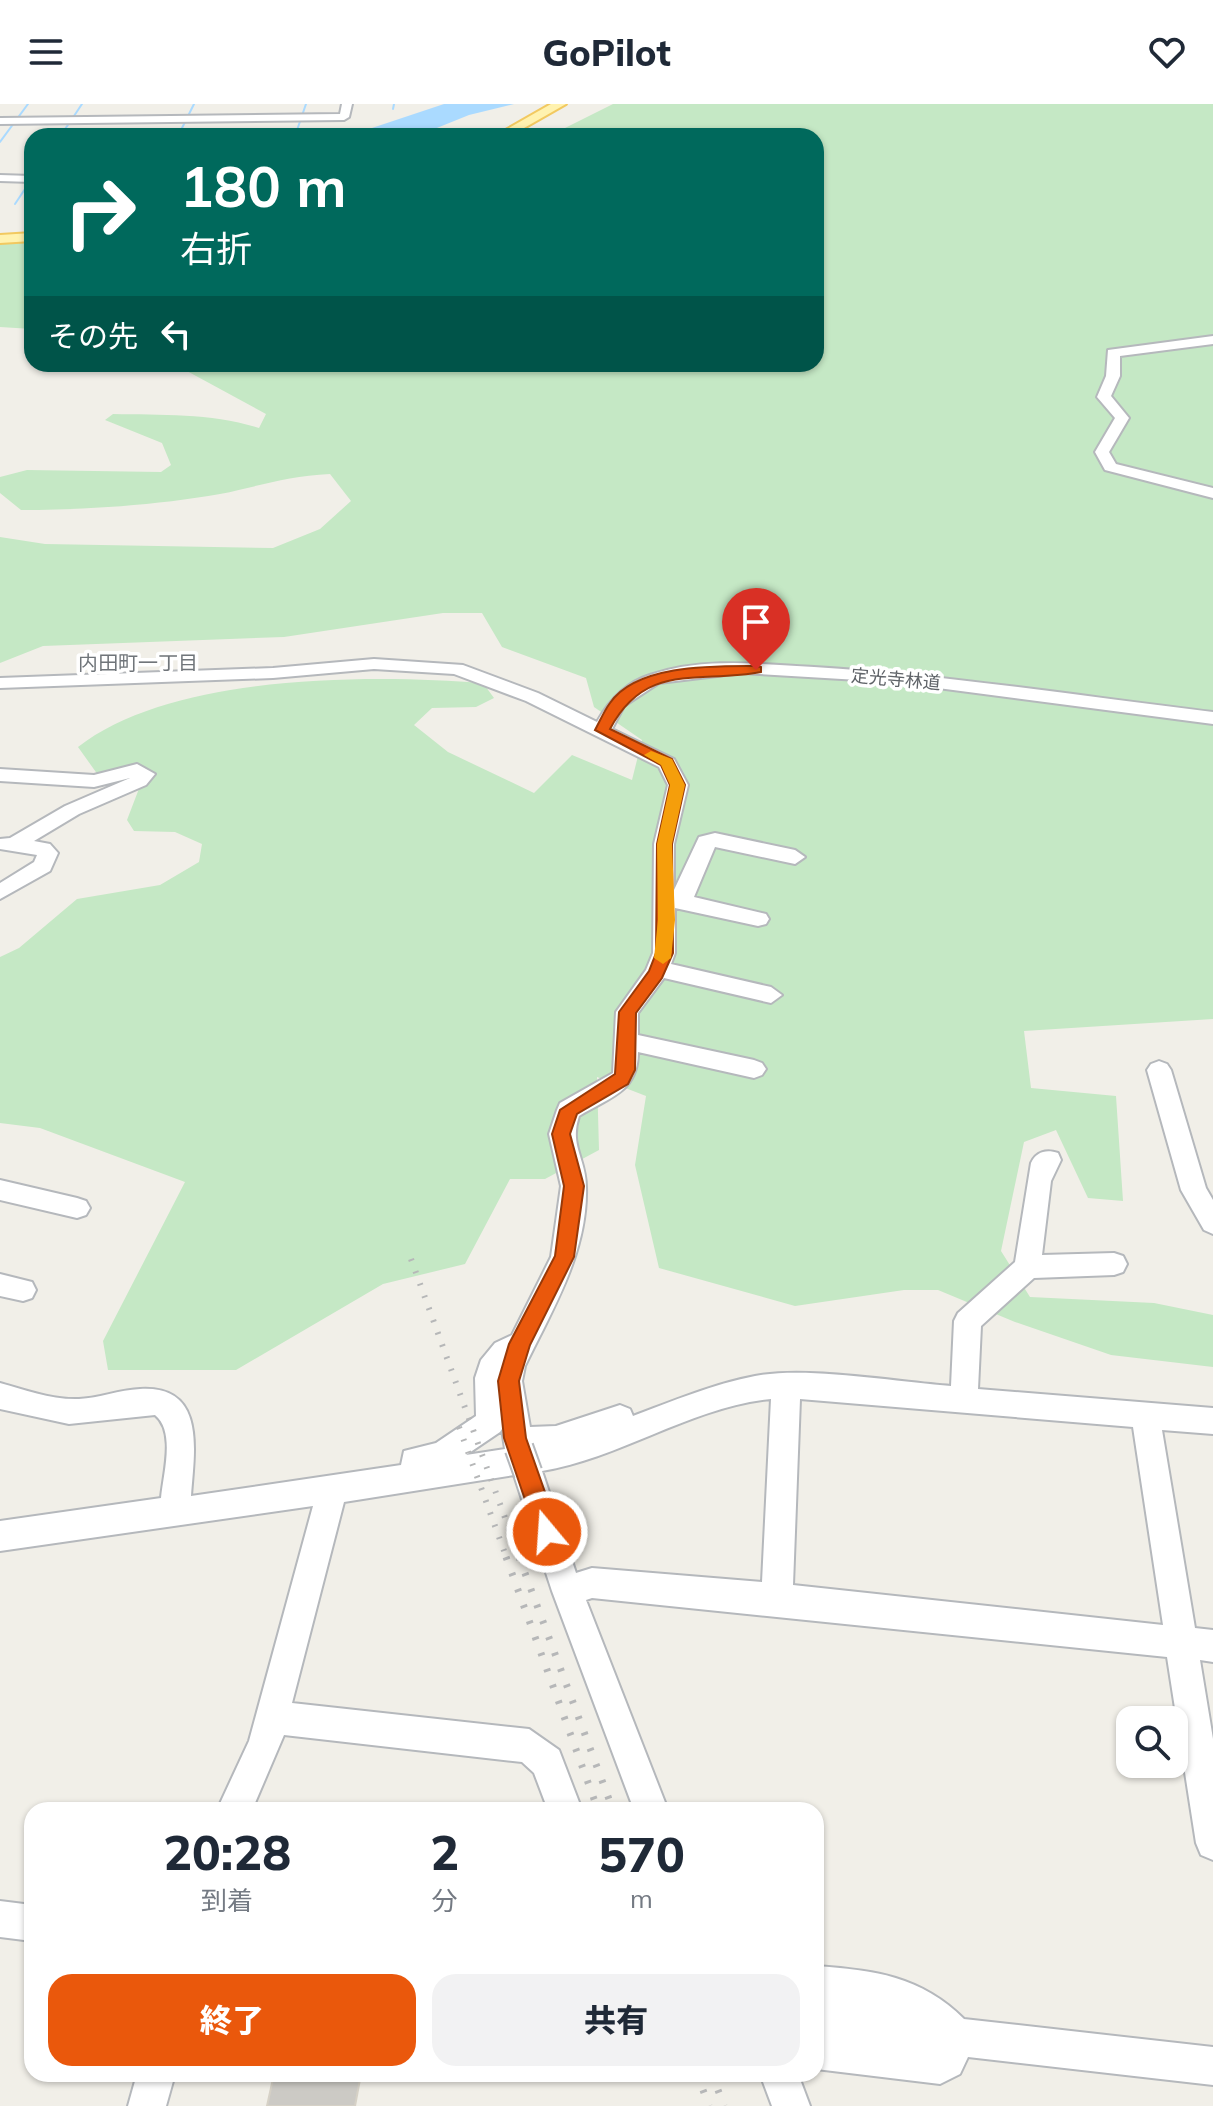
<!DOCTYPE html>
<html lang="ja">
<head>
<meta charset="utf-8">
<style>
  :root { --surface:#fff; --page:#f2f2f3; --text:#1f2937; --muted:#747a83; --accent:#ea580c }
  body { margin:0; font-family:Mulish,"Noto Sans JP",sans-serif; background:var(--page); color:var(--text); height:100vh; display:flex; flex-direction:column; font-size:30px; white-space:nowrap }
  * { box-sizing:border-box; margin:0 }
  p { font-size:26px; color:var(--muted) }
  .icon { flex:none; width:44px; height:44px; fill:none; stroke:currentColor; stroke-width:2; stroke-linecap:round; stroke-linejoin:round }
  .map { position:relative; flex:1; overflow:hidden }
  .drawer { position:absolute; left:24px; top:1698px; width:800px; height:280px; display:flex; flex-direction:column; background:var(--surface); border-radius:24px; box-shadow:0 2px 6px #0004 }
  .drawer>* { flex:none }
  .top-card { position:absolute; left:24px; top:24px; width:800px; height:244px; border-radius:24px; box-shadow:0 2px 6px #0004; background:#00695c; color:#fff; overflow:hidden }
  .buttons { position:absolute; left:1116px; top:1602px; display:grid; gap:16px }
  .buttons a { display:grid; place-items:center; width:72px; height:72px; border-radius:16px; background:var(--surface); box-shadow:0 2px 6px #0004; font-size:40px }
  .pin { position:absolute; display:grid; place-items:center; width:68px; height:68px; color:#fff; margin:-82px -34px; border-radius:50% 50% 50% 0; rotate:-45deg; box-shadow:0 0 8px #0007 }
  .pin .icon { rotate:45deg }
  .me { position:absolute; width:88px; margin:-44px; rotate:342deg; stroke-linejoin:round; filter:drop-shadow(0 0 6px #0008) }
  .turn { display:flex; align-items:center; gap:28px; height:168px; padding:0 24px; font-size:36px }
  .turn .icon { width:104px; height:104px; stroke-width:2.5 }
  .turn b { display:block; font-size:56px; line-height:68px }
  .then { display:flex; align-items:center; height:76px; padding:0 24px; background:#0003; gap:16px; font-size:30px }
  .eta { display:flex; justify-content:space-evenly; align-items:center; height:136px; text-align:center }
  .eta b { font-size:48px; font-weight:800; line-height:56px }
  .action { display:flex; gap:16px; margin-top:auto; padding:16px 24px }
  .action a { flex:1; height:92px; border-radius:24px; background:var(--accent); color:#fff; font-size:32px; font-weight:800; line-height:92px; text-align:center }
  .action a+a { background:var(--page); color:var(--text) }
  header { display:flex; justify-content:space-between; align-items:center; height:104px; padding:0 24px; background:var(--surface); font-size:36px; font-weight:800 }
  .map>svg:first-child { display:block }
  .green { fill:#c5e8c5 }
  .water { fill:#aadaff }
  .lines { fill:none; stroke-linecap:round; stroke-linejoin:round }
  .stream { stroke:#aadaff; stroke-width:2 }
  .building { fill:#cccac5; stroke:#d6d1c6; stroke-width:2 }
  .minor-casing { stroke:#b5b8bc; stroke-width:4 }
  .major-casing { stroke:#f2c960; stroke-width:4 }
  .minor { fill:#fff; fill-rule:evenodd }
  .major { fill:#fff2af; fill-rule:evenodd }
  .rail-far1 { stroke:#b6b7b8; stroke-width:6; stroke-dasharray:2 11; stroke-linecap:butt }
  .rail { stroke:#b6b7b8; stroke-width:7; stroke-dasharray:3 14; stroke-linecap:butt }
  .minor-bridge-casing { stroke:#b5b8bc; stroke-width:31; stroke-linecap:butt }
  .minor-bridge { stroke:#fff; stroke-width:27 }
  .route { fill:#ea580c; stroke:#983908; stroke-width:2 }
  .slow { fill:#f59e0b }
  .labels { text-anchor:middle; dominant-baseline:central; stroke-width:7; stroke-linejoin:round; paint-order:stroke }
  .far-street-label { font-size:18px; fill:#5f6368; stroke:#fff }
  .far-neighbourhood-label { font-size:20px; fill:#70757a; stroke:#fff }
</style>
</head>
<body>
<header><svg class="icon" aria-label="menu" viewBox="0 0 24 24"><path d="M4 6h16M4 12h16M4 18h16"/></svg>GoPilot<svg class="icon" aria-label="heart" viewBox="0 0 24 24"><path d="M12 20l-8-8c-3-5 5-10 8-4 3-6 11-1 8 4z"/></svg></header>
<div class="map">
<svg width="1213" height="2002" viewBox="0 0 1213 2002">
  <rect width="100%" height="100%" fill="#f1efe8"/>
  <!-- green -->
  <g class="green">
    <path d="M613,0H1213V915L1024,927L1031,984L1116,992L1123,1097L1088,1094L1056,1026L1024,1038L1001,1147L1030,1193L1154,1199L1213,1211V1263L1111,1251L1015,1218L938,1186H904L795,1202L659,1164L635,1061L646,992L597,973L599,1046L545,1075H510L465,1160L383,1180L236,1266H108L103,1237L185,1078L40,1024L0,1019V853L19,844L77,795L160,781L199,758L202,740L175,728L134,727L127,716L140,682L98,671L78,643C171,570 369,570 483,579L494,594L476,603L432,604L414,621L448,648L534,689L572,651L632,676L642,636L594,603L586,574L502,543L482,509H443L284,533L43,542L0,559V433L45,440L273,444L320,425L351,397L330,370C287,372 260,382 220,390C158,401 84,406 21,406L0,389V373L27,366L161,368L171,361L162,339L105,316L113,310C162,311 212,309 259,324L266,310L174,260H816V32H549Z"/>
    <path d="M32,137V225L0,223V139Z"/>
  </g>
  <!-- water -->
  <path class="water" d="M444,0H514L469,11L417,32H348Z"/>
  <g class="lines">
    <!-- stream -->
    <g class="stream">
      <path d="M393,5L394,0"/>
      <path d="M72,15L82,0"/>
      <path d="M60,32L70,18"/>
      <path d="M178,32L194,0"/>
      <path d="M295,32L306,0"/>
      <path d="M0,38L28,0"/>
      <path d="M15,100L31,76"/>
    </g>
  </g>
  <!-- building -->
  <path class="building" d="M274,1970H361L355,2002H267Z"/>
  <g class="lines">
    <defs>
      <g id="minor">
        <path d="M342,0H352L349,13L344,16L0,20V14L340,10Z"/>
        <path d="M0,71L32,72V78L0,77Z"/>
        <path d="M1213,232V240L1120,252V272L1111,292L1129,314L1109,348L1116,360L1213,384V394L1105,366L1095,348L1115,314L1097,293L1106,272L1108,246Z"/>
        <path d="M374,555L463,561L538,589L597,618C609,597 627,578 650,571C702,553 760,560 814,563C947,571 1080,592 1213,608V620L892,578L742,569L659,579L624,602L612,625L674,655L688,681L674,740V786L699,733L715,729L795,746L805,753L795,760L715,743L694,793L766,810L769,815L766,820L758,822L675,804V849L671,860L771,883L782,891L771,899L664,874L638,909V931L754,956L762,959L766,965L762,971L754,974L638,948C638,988 610,993 579,1012C569,1042 586,1054 586,1083C588,1148 552,1206 525,1262L522,1277L530,1323L556,1322L620,1301L630,1305L633,1312C673,1297 713,1280 755,1272C807,1262 896,1278 951,1282L954,1217L958,1209L1015,1158L1031,1059C1036,1048 1046,1045 1058,1049L1061,1056L1051,1077L1042,1151L1114,1149L1123,1152L1127,1160L1123,1168L1114,1171L1034,1174L981,1222L978,1285L1213,1304V1330L1162,1326L1195,1524L1213,1526V1558L1200,1556L1213,1635V1756L1201,1751L1196,1739L1167,1553L592,1494L586,1496L668,1706H634L552,1487L514,1371L344,1398L292,1599L529,1625L559,1646L582,1706H548L534,1669L522,1658L284,1631L252,1706H217L249,1637L313,1402L0,1447V1417L161,1394C163,1370 176,1328 155,1311L69,1320L0,1305V1279C25,1286 52,1296 79,1295C99,1294 119,1286 140,1285C207,1281 194,1348 191,1392L401,1361L404,1347L436,1339L476,1312L475,1274L481,1256L495,1239L512,1231L551,1153L561,1082L549,1030L557,1006L560,999L613,969L616,908L646,866L653,849L654,740L668,681L659,663L526,597L454,570L374,565L273,574L0,584V574L273,564ZM771,1295L762,1478L592,1464L576,1469L542,1367C621,1354 691,1303 771,1295ZM800,1295L1133,1323L1163,1521L793,1481ZM502,1325L505,1345L466,1351L500,1328Z"/>
        <path d="M137,660L155,670L146,681L79,710L34,737L50,740L58,749L50,767L0,795V779L34,758L37,751L0,745V735L10,734L65,702L130,674L94,683L0,677V665L94,671Z"/>
        <path d="M1159,957L1167,960L1171,966L1206,1084L1213,1096V1130L1204,1126L1181,1086L1147,966L1151,960Z"/>
        <path d="M0,1076L77,1094L86,1097L90,1104L86,1111L77,1114L0,1096Z"/>
        <path d="M0,1170L32,1178L36,1186L32,1194L23,1197L0,1192Z"/>
        <path d="M0,1797L32,1801V1837L0,1833Z"/>
        <path d="M816,1862C874,1866 921,1872 964,1915L1213,1943V1981L968,1953L960,1970L940,1980L816,1965V1898L895,1907L816,1898Z"/>
        <path d="M137,1970H175L166,2002H128Z"/>
        <path d="M760,1970H798L810,2002H772Z"/>
      </g>
      <g id="major">
        <path d="M551,0H566L510,32H495Z"/>
        <path d="M32,129V137L0,139V131Z"/>
      </g>
    </defs>
    <!-- minor casing -->
    <use href="#minor" class="minor-casing"/>
    <!-- major casing -->
    <use href="#major" class="major-casing"/>
    <!-- minor -->
    <use href="#minor" class="minor"/>
    <!-- major -->
    <use href="#major" class="major"/>
    <!-- rail-far1 -->
    <g class="rail-far1">
      <path d="M411,1155L520,1455"/>
      <path d="M459,1323L507,1455"/>
    </g>
    <!-- rail -->
    <g class="rail">
      <path d="M506,1453L598,1706"/>
      <path d="M519,1453L613,1706"/>
      <path d="M697,1970L709,2002"/>
      <path d="M712,1970L724,2002"/>
    </g>
    <defs>
      <path id="minor-bridge" d="M519,1344L528,1369"/>
    </defs>
    <!-- minor-bridge casing -->
    <use href="#minor-bridge" class="minor-bridge-casing"/>
    <!-- minor-bridge -->
    <use href="#minor-bridge" class="minor-bridge"/>
  </g>
  <!-- route -->
  <path class="route" d="M756,562L761,563V568C699,580 646,557 610,625L672,655L685,681L672,740L673,849L662,874L636,909L635,966L628,980L577,1010L570,1030L584,1082L574,1153L530,1241L519,1277L526,1334L559,1428L555,1436L547,1439L539,1436L536,1428L504,1334L498,1277L509,1240L555,1152L564,1082L552,1030L560,1006L615,970L619,908L649,867L656,849L657,740L670,681L661,661L595,626C600,617 604,607 610,599C637,560 714,562 756,562Z"/>
  <!-- slow -->
  <path class="slow" d="M651,647L672,655L685,681L672,740L675,816L671,854L663,860L654,854L658,816L657,740L670,681L661,661L644,651Z"/>
  <g class="labels">
    <!-- far-street labels -->
    <g class="far-street-label">
      <text transform="translate(896 575) rotate(5)">定光寺林道</text>
    </g>
    <!-- far-neighbourhood labels -->
    <g class="far-neighbourhood-label">
      <text x="138" y="558">内田町一丁目</text>
    </g>
  </g>
</svg>
<div class="buttons">
<a><svg class="icon" aria-label="search" viewBox="0 0 24 24"><circle cx="10" cy="10" r="6"/><path d="M15 15l6 6"/></svg></a>
</div>
<div class="pin" style="left:756px;top:566px;background:#d93025"><svg class="icon" aria-label="arrive" viewBox="0 0 24 24"><path d="M6 21V4h12l-3 4 3 4H6"/></svg></div>
<svg class="me" style="left:547px;top:1428px" viewBox="-20 -20 40 40"><circle r="17" fill="#ea580c" stroke="#fff" stroke-width="3"/><path d="M0-11L8 9 0 5-8 9z" fill="#fff"/></svg>
<div class="top-card">
<div class="turn"><svg class="icon" aria-label="right" viewBox="0 0 24 24"><path d="M7 20v-9h11M14 6l5 5-5 5"/></svg><div><b>180 m</b>右折</div></div>
<div class="then">その先<svg class="icon" aria-label="left" viewBox="0 0 24 24"><path d="M17 20v-9H6M10 6l-5 5 5 5"/></svg></div>
</div>
<section class="drawer">
<div class="eta">
<div><b>20:28</b><p>到着</p></div>
<div><b>2</b><p>分</p></div>
<div><b>570</b><p>m</p></div>
</div>
<div class="action"><a>終了</a><a>共有</a></div>
</section>
</div>
</body>
</html>
